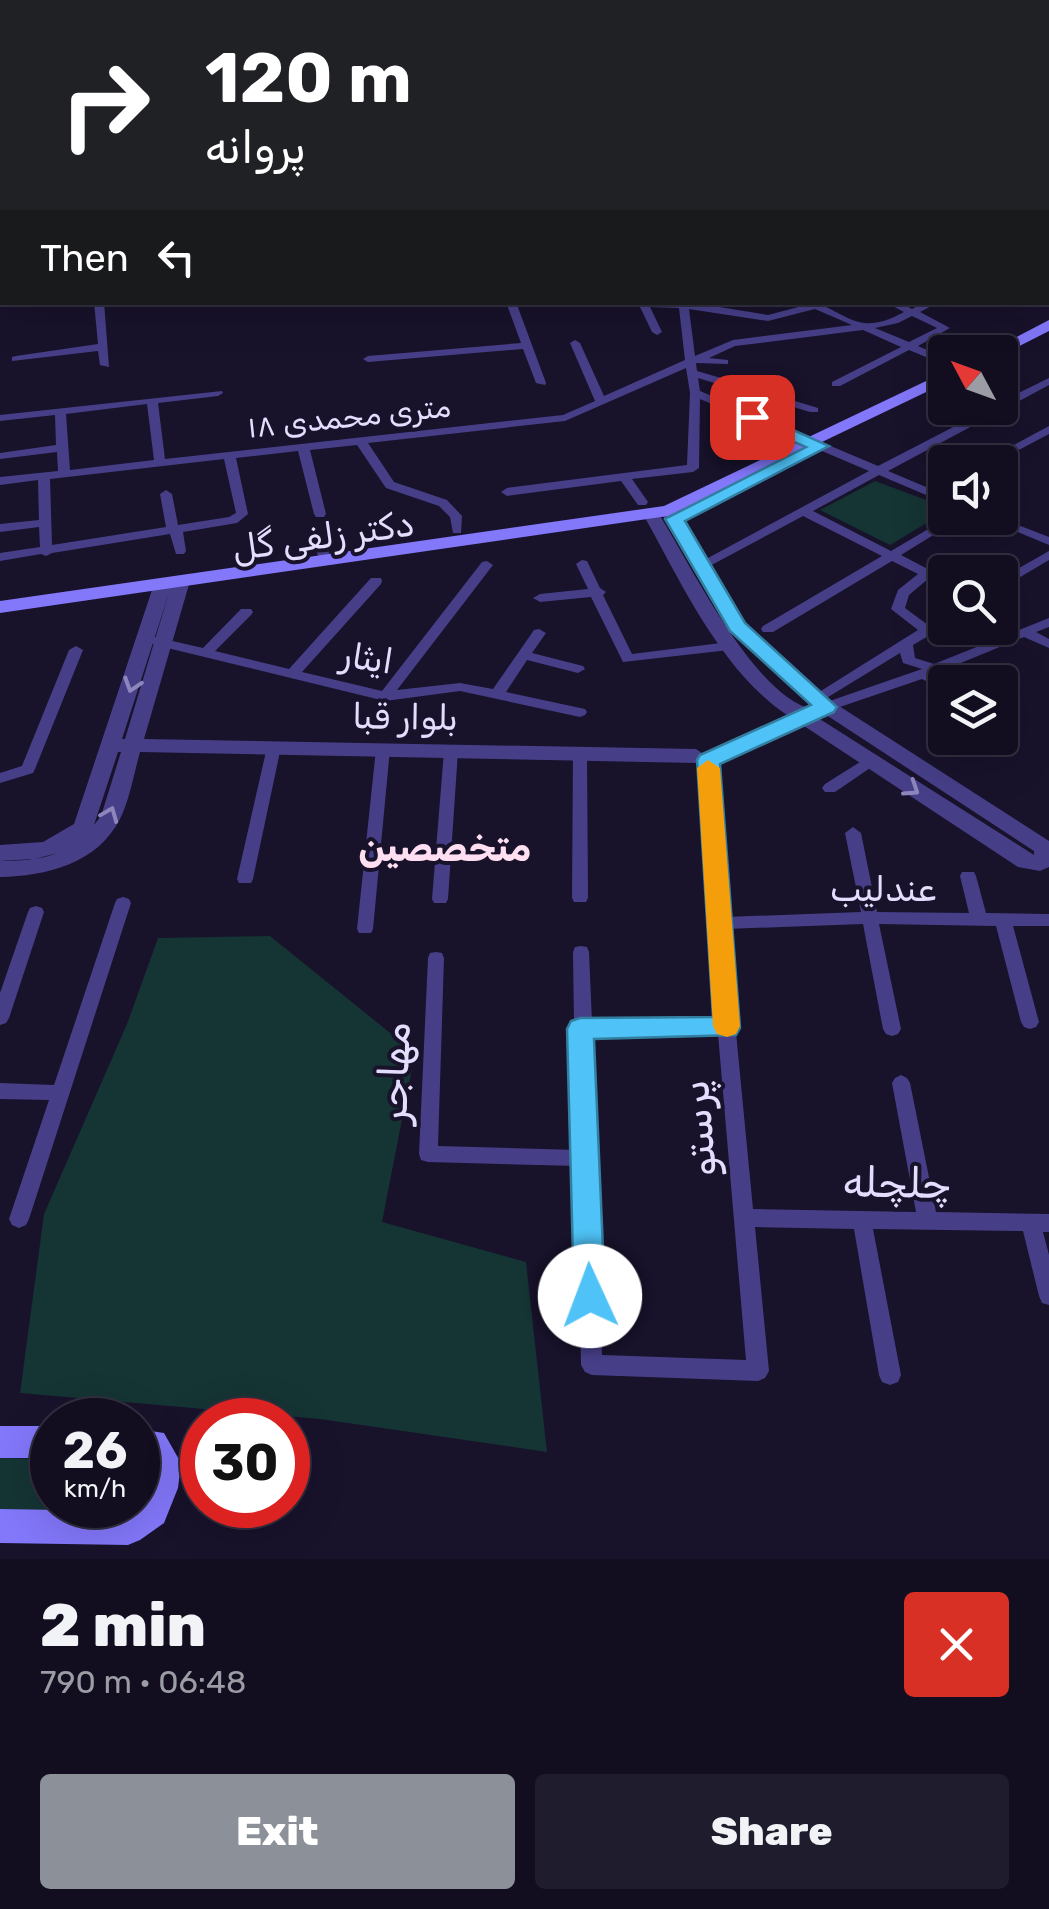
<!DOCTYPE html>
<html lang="en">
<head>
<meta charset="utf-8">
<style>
  :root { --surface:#120e20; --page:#1f1c2d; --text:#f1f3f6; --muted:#9c9ca5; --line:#312e3e; --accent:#8c9099 }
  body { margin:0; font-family:Rubik,Vazirmatn,sans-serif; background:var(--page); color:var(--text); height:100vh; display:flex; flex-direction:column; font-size:38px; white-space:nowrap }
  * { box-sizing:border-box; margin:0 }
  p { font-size:32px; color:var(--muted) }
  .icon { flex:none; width:55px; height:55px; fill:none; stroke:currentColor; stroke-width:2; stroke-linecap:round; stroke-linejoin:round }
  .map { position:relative; height:1559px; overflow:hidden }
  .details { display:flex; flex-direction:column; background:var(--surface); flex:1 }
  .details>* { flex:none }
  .guide { position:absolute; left:0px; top:0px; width:1050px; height:305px; box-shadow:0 10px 40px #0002,0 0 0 2px var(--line); background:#202124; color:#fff; overflow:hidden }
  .needle { width:65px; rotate:311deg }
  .tools { position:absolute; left:928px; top:335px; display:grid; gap:20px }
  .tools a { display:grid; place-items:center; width:90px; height:90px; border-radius:10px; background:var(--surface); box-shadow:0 10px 40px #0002,0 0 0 2px var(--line); font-size:50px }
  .speed { position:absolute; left:30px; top:1398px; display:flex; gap:20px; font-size:50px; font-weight:700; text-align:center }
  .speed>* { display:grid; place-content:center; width:130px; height:130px; border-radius:50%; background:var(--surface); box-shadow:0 10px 40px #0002,0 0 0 2px var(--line); line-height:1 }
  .speed small { font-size:25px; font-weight:400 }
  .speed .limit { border:15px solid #d22; background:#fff; color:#111 }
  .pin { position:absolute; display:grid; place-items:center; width:85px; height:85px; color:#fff; margin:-42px; border-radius:20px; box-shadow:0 5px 15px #0006 }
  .me { position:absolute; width:110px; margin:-55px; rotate:358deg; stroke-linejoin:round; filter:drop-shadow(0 0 8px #0008) }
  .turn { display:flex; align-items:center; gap:35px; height:210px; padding:0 40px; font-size:45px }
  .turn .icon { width:130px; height:130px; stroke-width:2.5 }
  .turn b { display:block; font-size:70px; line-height:85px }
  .then { display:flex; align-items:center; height:95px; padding:0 40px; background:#0003; gap:20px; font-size:38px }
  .round { display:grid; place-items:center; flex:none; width:105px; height:105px; border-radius:10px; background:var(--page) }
  .headline { display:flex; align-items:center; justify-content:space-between; height:170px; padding:0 40px }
  h1 { font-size:60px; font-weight:800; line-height:75px }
  .primary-button { display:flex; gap:20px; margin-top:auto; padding:20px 40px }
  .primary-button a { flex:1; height:115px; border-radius:10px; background:var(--accent); color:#fff; font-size:40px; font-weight:800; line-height:115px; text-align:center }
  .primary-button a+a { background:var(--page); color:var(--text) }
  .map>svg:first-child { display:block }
  .green { fill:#153434 }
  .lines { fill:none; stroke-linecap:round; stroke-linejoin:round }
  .minor { fill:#463f88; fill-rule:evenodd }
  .tertiary { fill:#463f88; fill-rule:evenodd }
  .secondary { fill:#8377fa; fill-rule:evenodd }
  .primary { fill:#cc68fa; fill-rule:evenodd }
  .trunk { fill:#e262cc; fill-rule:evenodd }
  .oneway { stroke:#8d86bd }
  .route { fill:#4fc3f7; stroke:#337fa1; stroke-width:2.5 }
  .slow { fill:#f59e0b }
  .labels { text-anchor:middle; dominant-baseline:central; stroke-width:8; stroke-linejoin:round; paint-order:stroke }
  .far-street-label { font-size:30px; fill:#e3ddfe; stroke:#18122b }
  .street-label { font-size:35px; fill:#e3ddfe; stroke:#18122b }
  .neighbourhood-label { font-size:38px; font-weight:bold; fill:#fedff1; stroke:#18122b }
  .near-street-label { font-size:42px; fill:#e3ddfe; stroke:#18122b }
</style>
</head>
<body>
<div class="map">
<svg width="1049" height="1559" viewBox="0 0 1049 1559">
  <rect width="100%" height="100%" fill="#18122b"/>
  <!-- green -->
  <g class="green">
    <path d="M875,481L945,507V512L890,545L820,510Z"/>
    <path d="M270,936L415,1053L382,1222L526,1262L547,1452L320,1419L20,1393L44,1214L127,1024L158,938Z"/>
    <path d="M0,1458L52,1459V1505H132L118,1512L0,1510Z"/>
  </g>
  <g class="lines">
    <!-- minor -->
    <g class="minor">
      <path d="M675,0H705L708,2H684Z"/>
      <path d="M956,0H963V1L954,2Z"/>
      <rect x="0" y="13" width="2" height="4"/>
      <rect x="0" y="28" width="2" height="4"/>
      <rect x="0" y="43" width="2" height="5"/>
      <rect x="1048" y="119" width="1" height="4"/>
      <path d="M0,156L2,157V161L0,162Z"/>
      <rect x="1048" y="232" width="1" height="6"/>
      <path d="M2,236V242L0,243V237Z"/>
      <rect x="1048" y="273" width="1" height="6"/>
      <path d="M2,284V290L0,291V285Z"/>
      <path d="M94,302H104L109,367L100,365L98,351L12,361V357L16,356L98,344Z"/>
      <path d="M506,302H516L546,383L545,385L536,383L523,349L368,362L363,359L368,356L521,343Z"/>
      <path d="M574,302H688L768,315L806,305L802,302C829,302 842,320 864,323C877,325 893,318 904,312L885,302H899L912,309L925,302H939L920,312L950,328L918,346L945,358V365L909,350L840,386H832V382L901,347L863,330L735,346L709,358L728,360V364L696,363L697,371L738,383L780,375V379L749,387L818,408V412H810L698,378L700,391L878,466L990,408H1000V402L1049,378V385L888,471L945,495V503L879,475L813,511L891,551L947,518H961L901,555L945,578V587L928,579L909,595L905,608L928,625L945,616V626L913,645L915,658L934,664L1049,618V627L1036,632L1049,639V648L1024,637L934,674L948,682H945V691L922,679L831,710H821L819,707L821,704L922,669L903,663L900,653L820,702L815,704L808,699L918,630L891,609L898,590L918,574L892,561L773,632H763L761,629L763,626L882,556L803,516L706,568H696L695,565L869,471L700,399L699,468L693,472L632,479L648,502L646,505H638L621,481L507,496L501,492L507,488L687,465L690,393L686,368L565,421L368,443L394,482L447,500L462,516L461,533H453L450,517L439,506L386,488L357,445L310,450L326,514L324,517H316L314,514L298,451L236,458L248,514L237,523L183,532L186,551L184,554H176L170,534L52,553L46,556L41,554L0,561V553L40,547L39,527L0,532V524L39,520L38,480L0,485V477L58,471L57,452L0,459V453L56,445L55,415L0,421V415L222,391L223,393L218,396L158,403L165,459L563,415L595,401L570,343L575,340L580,343L604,396L685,360L679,308L650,307L662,332L657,335L652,332L640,307L579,305ZM689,309L768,321L815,309L852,325L733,340L695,356ZM912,316L937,328L909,342L875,328L898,323ZM147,404L154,460L70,470L66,414ZM224,459L236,513L229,517L178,525L172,494L166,490L160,494L166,527L52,545L50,479Z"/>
      <path d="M1049,426V434L996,462H982Z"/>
      <path d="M984,518H1000L1049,537V545Z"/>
      <path d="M316,530L322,534L332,561L330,564H322L320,561L310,534Z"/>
      <path d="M1049,551V560L1000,589V579Z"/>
      <path d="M582,560L587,561L600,588L606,592L603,595L632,654L729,642L736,646L729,650L623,662L591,597L540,602L533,598L540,594L588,589L576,564Z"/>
      <path d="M487,561L493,565L397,690L460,683L493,689L534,630L539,629L546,633L532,653L583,666L585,669L578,673L527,660L506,692L585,709L587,712L585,715L580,717L460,691L385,701L155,645L148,641L155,637L203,648L241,609H251L253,612L251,615L215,651L289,669L371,578H381L382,581L381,584L302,672L382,691L482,562Z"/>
      <path d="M76,646L83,650L35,769L33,773L0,783V773L22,766L69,650Z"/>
      <path d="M274,742L281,747L253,879L251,883H239L237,879L267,747Z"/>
      <path d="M383,744L390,749L373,929L371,933H359L357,929L376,749Z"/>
      <path d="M451,746L458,751L448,899L446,903H434L432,899L444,751Z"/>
      <path d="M580,748L587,753L588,898L586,902H574L572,898L573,753Z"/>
      <path d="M708,755L715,760L725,917L861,912L845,833L853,827L861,833L877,912L969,913L960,876L962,872H974L976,876L986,913L1049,914V926H1013L1039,1022L1036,1027L1030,1029L1024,1027L1021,1022L996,926L879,924L901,1029L898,1034L892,1036L886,1034L883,1029L863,924L726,929L753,1209L916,1212L892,1083L895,1078L901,1075L907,1078L910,1083L936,1212L1049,1214V1232H1043L1049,1255V1305L1042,1303L1039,1296L1023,1231L873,1229L901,1375L898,1382L890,1385L882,1382L879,1375L854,1229L755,1227L769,1371L765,1378L758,1381L592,1375L585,1372L581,1365L577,1166L428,1162L421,1160L419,1154L428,958L430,953L436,952L442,953L444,958L438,1146L577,1150L574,1034L571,1029L574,1024L573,952L575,947L581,946L587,947L589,952L592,1022L717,1020L707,901L701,760ZM718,1034L746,1360L602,1355L592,1036Z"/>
      <path d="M868,757L875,762L873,766L835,792H825L822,788L825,784Z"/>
      <path d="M123,897L129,899L131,903L29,1219L26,1225L19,1228L12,1225L9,1219L49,1100L0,1099V1083L54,1085L115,903L117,899Z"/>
      <path d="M36,906L42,908L44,912L9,1018L6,1023L0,1025V993L28,912L30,908Z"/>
    </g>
    <!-- tertiary -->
    <g class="tertiary">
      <path d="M236,0H247L249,2H239Z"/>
      <path d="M0,55L2,56V63L0,62Z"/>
      <rect x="0" y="87" width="2" height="6"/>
      <path d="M668,506L676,511L744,623L822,695L1049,841V867L1040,871L1018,867L801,724L725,759H711L708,754L711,749L787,715C721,671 681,582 643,514L645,511H657C690,562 753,697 814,710L815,716L1034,855V851L808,703L731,630L660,511Z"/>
      <path d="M181,576L190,581L144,739L696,749L706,756L696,763L140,752C134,773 130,799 120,819C97,864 46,876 0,877V861C20,861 39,860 58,853L34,859L0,861V845L43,842L74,824L154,584L163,579L172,584L175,577ZM169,593L125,739H122ZM118,752H121L101,816L94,825Z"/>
    </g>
    <!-- secondary -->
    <g class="secondary">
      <path d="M1049,320V331L1002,355L988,352Z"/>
      <path d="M945,372V383L668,516L0,613V601L664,506Z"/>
      <rect x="0" y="1426" width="52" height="32"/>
      <path d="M138,1429L164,1433L181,1463L178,1488L164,1523L140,1540L128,1545L0,1543V1509L123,1511L138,1505L147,1467L138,1461Z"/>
    </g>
    <!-- primary -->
    <g class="primary">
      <path d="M384,0H403L405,2H386Z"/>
      <rect x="1048" y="190" width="1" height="8"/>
    </g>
    <!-- trunk -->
    <path class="trunk" d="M2,185V195L0,196V186Z"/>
  </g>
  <!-- one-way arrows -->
  <defs><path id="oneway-chevron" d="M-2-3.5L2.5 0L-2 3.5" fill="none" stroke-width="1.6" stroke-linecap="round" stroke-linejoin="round" transform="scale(2.5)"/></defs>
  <g class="oneway">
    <use href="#oneway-chevron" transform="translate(132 685) rotate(108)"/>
    <use href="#oneway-chevron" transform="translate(912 789) rotate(33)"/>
    <use href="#oneway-chevron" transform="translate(110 814) rotate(-68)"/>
  </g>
  <!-- route -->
  <path class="route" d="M746,414H758L829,446L685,521L745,623L837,707L834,712L720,764L740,1028L736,1035L594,1039L605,1296L600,1306L590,1311L579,1306L574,1296L567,1029L571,1021L580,1018L713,1017L697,760L700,755L811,705L730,631L665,519L806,447L746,421Z"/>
  <!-- slow -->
  <path class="slow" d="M708,760L720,768L740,1026L736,1034L727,1037L717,1034L713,1026L697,768Z"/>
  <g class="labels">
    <!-- far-street labels -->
    <g class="far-street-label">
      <text transform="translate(349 417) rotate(-6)">۱۸ متری محمدی</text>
    </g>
    <!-- street labels -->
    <g class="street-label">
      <text transform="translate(323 536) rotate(-8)">دکتر زلفی گل</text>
      <text transform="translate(367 658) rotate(9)">ایثار</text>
      <text transform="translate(405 717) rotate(1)">بلوار قبا</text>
      <text x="883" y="889">عندلیب</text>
    </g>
    <!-- neighbourhood labels -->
    <g class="neighbourhood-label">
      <text x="445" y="848">متخصصین</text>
    </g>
    <!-- near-street labels -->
    <g class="near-street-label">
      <text transform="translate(394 1073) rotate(-88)">مهاجر</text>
      <text transform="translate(698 1129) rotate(-95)">پرستو</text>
      <text transform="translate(897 1183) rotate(1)">چلچله</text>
    </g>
  </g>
</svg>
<div class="tools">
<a><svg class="needle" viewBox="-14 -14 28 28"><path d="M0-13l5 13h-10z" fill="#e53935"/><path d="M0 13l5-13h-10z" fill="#9c9ca5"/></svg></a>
<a><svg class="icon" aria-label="sound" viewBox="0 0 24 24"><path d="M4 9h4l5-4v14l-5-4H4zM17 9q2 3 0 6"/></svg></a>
<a><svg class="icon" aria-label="search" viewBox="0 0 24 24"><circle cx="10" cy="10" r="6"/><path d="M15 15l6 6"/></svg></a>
<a><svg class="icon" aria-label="layers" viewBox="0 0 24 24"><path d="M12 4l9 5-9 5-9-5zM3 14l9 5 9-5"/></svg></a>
</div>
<div class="speed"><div>26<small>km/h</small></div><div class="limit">30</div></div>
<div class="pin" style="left:752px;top:417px;background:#d93025"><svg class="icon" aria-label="arrive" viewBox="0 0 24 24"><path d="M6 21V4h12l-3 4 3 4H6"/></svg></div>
<svg class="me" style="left:590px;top:1296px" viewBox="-20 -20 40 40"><circle r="19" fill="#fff"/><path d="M0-13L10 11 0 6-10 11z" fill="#4fc3f7"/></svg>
<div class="guide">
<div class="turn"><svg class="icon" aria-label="right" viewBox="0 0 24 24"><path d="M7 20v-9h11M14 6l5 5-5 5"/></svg><div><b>120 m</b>پروانه</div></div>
<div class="then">Then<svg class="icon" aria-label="left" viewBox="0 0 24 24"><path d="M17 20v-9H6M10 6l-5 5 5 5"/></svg></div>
</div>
</div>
<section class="details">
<div class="headline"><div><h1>2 min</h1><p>790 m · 06:48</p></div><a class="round" style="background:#d93025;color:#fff"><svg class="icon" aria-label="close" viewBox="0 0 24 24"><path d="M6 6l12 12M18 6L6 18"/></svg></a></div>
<div class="primary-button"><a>Exit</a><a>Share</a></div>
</section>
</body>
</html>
